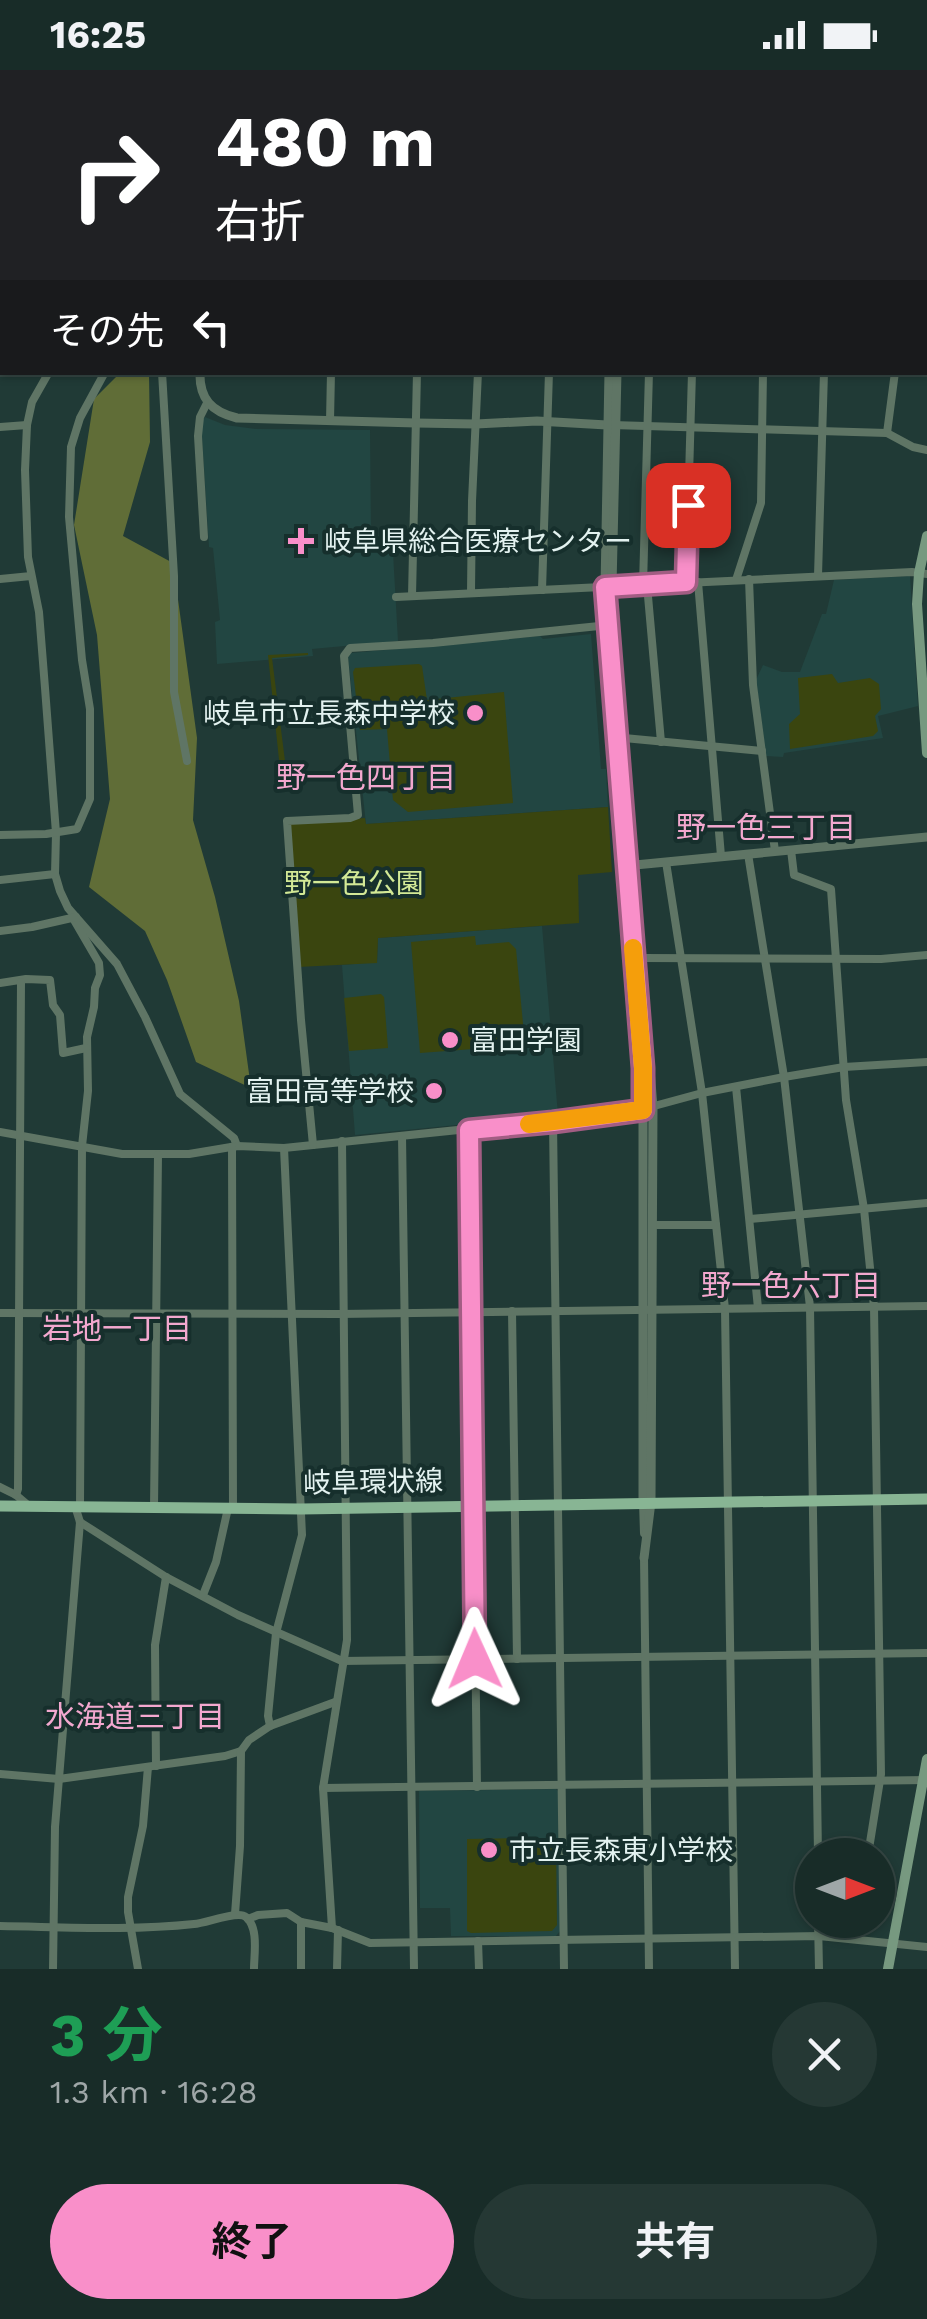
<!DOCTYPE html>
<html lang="ja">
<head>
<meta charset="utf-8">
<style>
  :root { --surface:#182c28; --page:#253834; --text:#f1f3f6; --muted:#9fa7a8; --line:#364845; --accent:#f98fc9 }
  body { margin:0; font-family:"Work Sans","Noto Sans JP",sans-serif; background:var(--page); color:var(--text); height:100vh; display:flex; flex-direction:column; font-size:38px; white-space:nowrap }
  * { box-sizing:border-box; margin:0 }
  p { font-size:32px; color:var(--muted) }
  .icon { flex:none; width:55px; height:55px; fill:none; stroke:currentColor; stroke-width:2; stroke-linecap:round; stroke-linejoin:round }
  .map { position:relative; height:1899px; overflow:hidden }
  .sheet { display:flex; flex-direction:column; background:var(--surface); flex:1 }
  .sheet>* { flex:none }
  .hud { position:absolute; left:0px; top:0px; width:928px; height:305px; box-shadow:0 2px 8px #0004,0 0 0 2px var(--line); background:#202124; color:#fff; overflow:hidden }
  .needle { width:65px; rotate:90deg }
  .tools { position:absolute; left:795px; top:1768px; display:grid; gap:20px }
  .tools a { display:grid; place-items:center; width:100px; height:100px; border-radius:50%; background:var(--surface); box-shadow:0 2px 8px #0004,0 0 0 2px var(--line); font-size:50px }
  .pin { position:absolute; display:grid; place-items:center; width:85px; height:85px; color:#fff; margin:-42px; border-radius:20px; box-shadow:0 5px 15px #0006 }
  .me { position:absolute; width:110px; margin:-55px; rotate:359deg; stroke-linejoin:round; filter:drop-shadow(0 0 8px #0008) }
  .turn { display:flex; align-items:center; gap:35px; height:210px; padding:0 50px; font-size:45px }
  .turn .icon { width:130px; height:130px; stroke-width:2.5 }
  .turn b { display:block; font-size:70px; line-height:85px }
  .then { display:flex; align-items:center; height:95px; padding:0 50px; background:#0003; gap:20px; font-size:38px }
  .round { display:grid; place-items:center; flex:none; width:105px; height:105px; border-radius:52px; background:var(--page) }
  .head { display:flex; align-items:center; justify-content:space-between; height:170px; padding:0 50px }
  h1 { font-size:60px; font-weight:700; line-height:75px; color:#1e9e55 }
  .cta { display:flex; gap:20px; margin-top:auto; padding:20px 50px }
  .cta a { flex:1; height:115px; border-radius:60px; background:var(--accent); color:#111; font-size:40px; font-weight:700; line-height:115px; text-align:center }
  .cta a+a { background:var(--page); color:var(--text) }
  .status { display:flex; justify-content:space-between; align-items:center; height:70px; padding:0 50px; background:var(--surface); direction:ltr }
  .status svg { height:28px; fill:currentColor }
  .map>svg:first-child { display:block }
  .built { fill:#224642 }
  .green { fill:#3a450f }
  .forest { fill:#606d37 }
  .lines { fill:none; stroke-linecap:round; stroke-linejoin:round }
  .minor { stroke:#5f7565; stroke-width:8 }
  .tertiary { stroke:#5f7565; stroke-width:9 }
  .secondary { stroke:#779980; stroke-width:10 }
  .primary { stroke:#88b594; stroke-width:11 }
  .route-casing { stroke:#a25d83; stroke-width:25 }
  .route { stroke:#f98fc9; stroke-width:18 }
  .slow { stroke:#f59e0b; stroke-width:18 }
  .poi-dot { fill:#f98fc9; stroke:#162f2c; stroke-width:4 }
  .labels { text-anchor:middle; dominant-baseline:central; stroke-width:8; stroke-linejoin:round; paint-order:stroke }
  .poi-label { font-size:28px; fill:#e3f2f0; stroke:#162f2c; text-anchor:start }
  .park-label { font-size:28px; fill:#d3e996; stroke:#162f2c }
  .street-label { font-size:28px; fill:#e3f2f0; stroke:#162f2c }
  .neighbourhood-label { font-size:30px; fill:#f3a8cf; stroke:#162f2c }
</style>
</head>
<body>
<div class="status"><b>16:25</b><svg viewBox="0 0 49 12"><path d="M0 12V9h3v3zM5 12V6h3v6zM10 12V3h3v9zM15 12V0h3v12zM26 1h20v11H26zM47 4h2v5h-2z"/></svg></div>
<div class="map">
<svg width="927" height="1899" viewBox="0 0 927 1899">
  <rect width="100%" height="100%" fill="#203a36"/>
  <!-- built -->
  <g class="built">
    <path d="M205,347L225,355L257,359L370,360L371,465H392L398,571L312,579L313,586L217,594L215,552L220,550L213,478L209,477L201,351Z"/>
    <path d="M910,506L918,636L878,646L883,668L784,683L783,687L766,686L756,610L763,595L782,602H800L822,544H826L834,510Z"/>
    <path d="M591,564L601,699H606L608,737L366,754L348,587L351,583L540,566L543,569Z"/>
    <path d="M542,856L558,1045L355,1065L342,895L377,892L378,868Z"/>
    <path d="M556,1719L558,1721L560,1861L556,1866H451L450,1838H420L419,1721Z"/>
  </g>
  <!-- green -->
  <g class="green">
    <path d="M308,583V585L272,588L286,699H280L268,585Z"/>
    <path d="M419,594L422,596L427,630L504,622L513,733L408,742L393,730L387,659L360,660L353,602L355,598Z"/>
    <path d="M832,604L838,613L870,608L879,614L881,639L875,646L878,661L873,666L790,679L789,654L800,644L798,608Z"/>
    <path d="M608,737L612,802L578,805L579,853L378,868L377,893L298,897L289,754L365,748L366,754Z"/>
    <path d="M475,866L476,875L509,872L516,879L525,975L420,983L411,872Z"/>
    <path d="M381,924L384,927L388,978L349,981L344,928Z"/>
    <path d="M521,1768L522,1774L556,1773L557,1855L552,1861L471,1863L467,1861V1769Z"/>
  </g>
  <!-- forest -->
  <path class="forest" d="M120,303H149L150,372L123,466L173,493L197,668L193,750L215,827L239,931L251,1018L196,992L167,910L145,861L89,817L110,729L97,565L74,455L94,329Z"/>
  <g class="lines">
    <!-- minor -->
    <g class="minor">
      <path d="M39,0V2"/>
      <path d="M118,0V2"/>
      <path d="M160,0V2"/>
      <path d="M216,0V2"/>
      <path d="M831,0V2"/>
      <path d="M303,2V0"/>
      <path d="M354,2V0"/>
      <path d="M438,2V0"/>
      <path d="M493,2V0"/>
      <path d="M557,2V0"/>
      <path d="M665,2V0"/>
      <path d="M720,2V0"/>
      <path d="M773,2V0"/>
      <path d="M907,2V0"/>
      <path d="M0,42H2"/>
      <path d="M925,64H927"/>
      <path d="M925,207H927"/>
      <path d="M49,302L32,332L27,355L25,400L28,487L39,542L45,618L56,763L55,804L60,821L68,838L117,894L145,947L180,1024L234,1068L237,1076"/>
      <path d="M162,302L174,506V622L187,691"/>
      <path d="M330,351L331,302"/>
      <path d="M612,355L887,363L913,377L927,380"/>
      <path d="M0,357L27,355"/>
      <path d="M887,363L895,302"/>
      <path d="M204,467L198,366L200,347L207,333"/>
      <path d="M818,506L824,302"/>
      <path d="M0,509L31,506"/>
      <path d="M749,509L753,615L775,781"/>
      <path d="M736,510L761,433L763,302"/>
      <path d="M686,512L692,302"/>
      <path d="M698,512L721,786"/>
      <path d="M643,515L649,302"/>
      <path d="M647,515L661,672"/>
      <path d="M542,520L549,302"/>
      <path d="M471,523L472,431L478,302"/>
      <path d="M412,526L417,302"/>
      <path d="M396,527L912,502L927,504"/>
      <path d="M624,668L762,681"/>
      <path d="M0,765L46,764L77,759L90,729V639L82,590L69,447L71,377L80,348L105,302"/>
      <path d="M791,780L794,805L831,819L846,1030L864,1139L874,1237L881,1704L868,1785"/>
      <path d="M748,784L784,1007L810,1237L818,1785"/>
      <path d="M666,792L702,1023L725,1239L735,1899"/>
      <path d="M0,810L55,804"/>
      <path d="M74,850L99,893L100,905L95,918L94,937L87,967L88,1021L82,1076L80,1437"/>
      <path d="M0,861L32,857L76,847"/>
      <path d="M642,888L881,889L927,885"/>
      <path d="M0,913L26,909L50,910L53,935L60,945L63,983L86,978"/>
      <path d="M736,1017L758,1238"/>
      <path d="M553,1052L564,1899"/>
      <path d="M469,1060L477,1717"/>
      <path d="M0,1062L122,1084H189L237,1076L284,1078L632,1042L702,1023L784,1007L844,997L927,992"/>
      <path d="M402,1066L414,1899"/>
      <path d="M313,1075L301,950L287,751L350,748L358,745L344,586L350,578L433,573L609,555"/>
      <path d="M232,1077L233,1438"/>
      <path d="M750,1149L927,1133"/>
      <path d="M653,1155H716"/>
      <path d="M512,1241L517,1589"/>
      <path d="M0,1243L339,1244L927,1236"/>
      <path d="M0,1417L16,1425L29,1436"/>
      <path d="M16,1425L18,1419L21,912"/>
      <path d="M643,1432L644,1463"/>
      <path d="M154,1438L158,1085"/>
      <path d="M80,1452L166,1507L238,1545L342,1591L927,1583"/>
      <path d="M644,1487L649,1899"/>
      <path d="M203,1525L216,1492L228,1438"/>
      <path d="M270,1656L268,1646L276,1563L302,1465L284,1078"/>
      <path d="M156,1696L155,1575L166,1507"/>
      <path d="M0,1704L59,1709L225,1686L241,1681L249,1670L270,1656L335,1632"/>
      <path d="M323,1718L927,1710"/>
      <path d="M235,1844L240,1776L241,1681"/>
      <path d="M248,1849L258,1845L287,1843L301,1852L332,1858L370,1873L819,1866L927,1877"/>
      <path d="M818,1850L819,1899"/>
      <path d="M301,1852V1899"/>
      <path d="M0,1856C64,1857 130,1861 194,1854C207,1853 238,1840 246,1847C259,1858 254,1884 254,1899"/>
      <path d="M332,1858L323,1718L347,1570L342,1071"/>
      <path d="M852,1868L856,1850"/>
      <path d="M478,1871L479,1899"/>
      <path d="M53,1899L55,1757L80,1452L75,1436"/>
      <path d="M138,1899L128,1842V1827L143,1756L148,1697"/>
      <path d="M337,1899L338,1860"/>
    </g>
    <!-- tertiary -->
    <g class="tertiary">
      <path d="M619,2V0"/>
      <path d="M628,2L629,0"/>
      <path d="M0,171L2,170"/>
      <path d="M200,302C199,329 212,342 237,348L416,353L476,354L537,351L607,355"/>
      <path d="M609,302L605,517L643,998V1432"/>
      <path d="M617,302L612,516L653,1037L651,1432L644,1488"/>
      <path d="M635,795L927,767"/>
    </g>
    <!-- secondary -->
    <g class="secondary">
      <path d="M927,466L919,503L917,534L927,683"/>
      <path d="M888,1899L927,1689"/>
    </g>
    <!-- primary -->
    <path class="primary" d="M0,1436L301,1439L927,1429"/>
  </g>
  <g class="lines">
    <defs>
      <path id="route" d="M475,1589L469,1060L553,1052L643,1040V998L605,517L686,512L688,435"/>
    </defs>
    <!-- route casing -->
    <use href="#route" class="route-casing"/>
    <!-- route -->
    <use href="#route" class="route"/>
    <!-- slow -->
    <path class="slow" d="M529,1054L643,1040V998L633,878"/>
  </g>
  <!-- markers -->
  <g class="poi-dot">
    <path d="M296 456h10v10h10v10h-10v10h-10v-10h-10v-10h10z"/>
    <circle cx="475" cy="643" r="10"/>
    <circle cx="450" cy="970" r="10"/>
    <circle cx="434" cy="1021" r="10"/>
    <circle cx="489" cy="1780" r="10"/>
  </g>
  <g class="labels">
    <!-- poi labels -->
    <g class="poi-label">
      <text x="324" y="471">岐阜県総合医療センター</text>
      <text x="455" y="643" text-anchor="end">岐阜市立長森中学校</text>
      <text x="470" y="970">富田学園</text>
      <text x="414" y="1021" text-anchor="end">富田高等学校</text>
      <text x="509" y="1780">市立長森東小学校</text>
    </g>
    <!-- park labels -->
    <g class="park-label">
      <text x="354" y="813">野一色公園</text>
    </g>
    <!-- street labels -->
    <g class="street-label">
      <text transform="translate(373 1412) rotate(-1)">岐阜環状線</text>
    </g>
    <!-- neighbourhood labels -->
    <g class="neighbourhood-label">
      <text x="366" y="707">野一色四丁目</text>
      <text x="766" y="757">野一色三丁目</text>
      <text x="791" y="1215">野一色六丁目</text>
      <text x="117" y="1258">岩地一丁目</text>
      <text x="135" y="1646">水海道三丁目</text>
    </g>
  </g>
</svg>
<div class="tools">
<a><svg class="needle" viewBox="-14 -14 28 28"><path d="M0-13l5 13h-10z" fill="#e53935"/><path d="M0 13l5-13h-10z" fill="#9fa7a8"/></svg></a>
</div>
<div class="pin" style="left:688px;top:435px;background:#d93025"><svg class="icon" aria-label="arrive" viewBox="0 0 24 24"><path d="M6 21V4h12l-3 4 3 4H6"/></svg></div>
<svg class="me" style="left:475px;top:1589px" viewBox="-20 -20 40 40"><path d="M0-17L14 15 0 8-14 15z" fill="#f98fc9" stroke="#fff" stroke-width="4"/></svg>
<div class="hud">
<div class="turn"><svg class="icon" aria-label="right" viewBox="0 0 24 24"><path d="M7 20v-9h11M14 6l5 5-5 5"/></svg><div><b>480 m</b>右折</div></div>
<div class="then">その先<svg class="icon" aria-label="left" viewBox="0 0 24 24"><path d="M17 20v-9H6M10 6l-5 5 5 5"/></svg></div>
</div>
</div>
<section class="sheet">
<div class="head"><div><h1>3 分</h1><p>1.3 km · 16:28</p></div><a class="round"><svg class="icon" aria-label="close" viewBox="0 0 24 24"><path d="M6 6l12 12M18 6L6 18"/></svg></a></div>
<div class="cta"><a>終了</a><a>共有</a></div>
</section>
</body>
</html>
